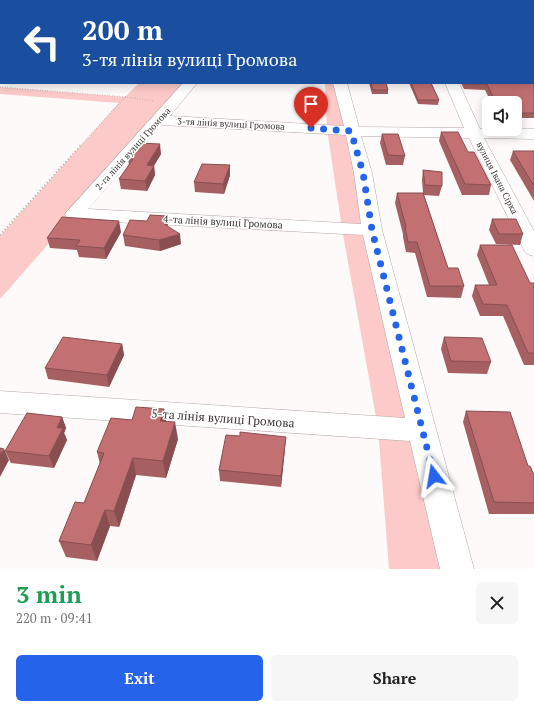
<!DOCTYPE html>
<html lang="en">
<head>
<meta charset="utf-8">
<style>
  :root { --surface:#fff; --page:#f6f6f6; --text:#222; --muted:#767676; --accent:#2563eb }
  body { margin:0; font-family:"PT Serif",serif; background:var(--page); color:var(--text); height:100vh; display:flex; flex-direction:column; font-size:15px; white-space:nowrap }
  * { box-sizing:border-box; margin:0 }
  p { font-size:13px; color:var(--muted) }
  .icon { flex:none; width:22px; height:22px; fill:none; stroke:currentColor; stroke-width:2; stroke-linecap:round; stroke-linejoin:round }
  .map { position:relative; height:569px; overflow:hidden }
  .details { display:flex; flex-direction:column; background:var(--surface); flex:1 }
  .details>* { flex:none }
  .hud { position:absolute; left:0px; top:0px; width:534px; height:84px; box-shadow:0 2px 10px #0003; background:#1a4fa0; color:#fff; overflow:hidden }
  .tools { position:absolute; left:482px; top:96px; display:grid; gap:8px }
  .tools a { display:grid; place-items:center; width:40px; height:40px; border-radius:6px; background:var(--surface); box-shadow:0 2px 10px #0003; font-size:20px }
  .pin { position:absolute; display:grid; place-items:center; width:34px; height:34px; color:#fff; margin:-41px -17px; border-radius:50% 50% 50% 0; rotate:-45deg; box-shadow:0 0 4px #0007 }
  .pin .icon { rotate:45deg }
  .me { position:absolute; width:44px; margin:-22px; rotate:346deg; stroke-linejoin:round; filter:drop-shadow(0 0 3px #0008) }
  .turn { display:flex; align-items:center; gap:14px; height:84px; padding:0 16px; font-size:18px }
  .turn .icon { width:52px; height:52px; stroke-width:2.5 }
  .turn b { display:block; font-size:28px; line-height:34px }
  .round { display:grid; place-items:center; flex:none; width:42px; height:42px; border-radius:6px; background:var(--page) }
  .summary { display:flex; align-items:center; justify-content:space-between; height:68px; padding:0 16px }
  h1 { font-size:24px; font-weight:600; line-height:30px; color:#1e9e55 }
  .primary-button { display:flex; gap:8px; margin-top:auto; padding:8px 16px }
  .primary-button a { flex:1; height:46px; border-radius:6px; background:var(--accent); color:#fff; font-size:16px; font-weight:600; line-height:46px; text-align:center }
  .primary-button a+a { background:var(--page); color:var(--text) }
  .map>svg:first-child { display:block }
  .green { fill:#fccac9 }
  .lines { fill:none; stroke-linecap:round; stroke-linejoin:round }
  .minor-casing { stroke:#b7a7a6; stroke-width:1 }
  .path-far1 { stroke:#aba6a5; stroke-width:1.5; stroke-dasharray:0.5 2; stroke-linecap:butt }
  .path { stroke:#aba6a5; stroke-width:2; stroke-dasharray:1 2.5; stroke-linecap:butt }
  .minor { fill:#fff; fill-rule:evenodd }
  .wall { fill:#a76062 }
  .shaded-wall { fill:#884e50 }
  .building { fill:#c27072; stroke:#884e50 }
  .route { stroke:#2563eb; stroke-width:7; stroke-dasharray:0 12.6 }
  .labels { text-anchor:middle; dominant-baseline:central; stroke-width:3; stroke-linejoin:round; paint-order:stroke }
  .far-street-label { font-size:9px; fill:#3a3433; stroke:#fff }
  .street-label { font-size:10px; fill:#3a3433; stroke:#fff }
  .near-street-label { font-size:12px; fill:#3a3433; stroke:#fff }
</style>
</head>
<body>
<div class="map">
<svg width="534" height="569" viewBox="0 0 534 569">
  <rect width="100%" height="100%" fill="#fefafa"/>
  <!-- green -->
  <g class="green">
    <path d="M139,83H190L0,299V236L119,103L0,94V87L125,97Z"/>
    <path d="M325,83H340L457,569H389L378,428L342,229L327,129Z"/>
  </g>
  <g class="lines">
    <defs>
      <g id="minor">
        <rect x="321" y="0" width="10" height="1"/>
        <path d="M420,0H438L439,1H421Z"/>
        <rect x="533" y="5" width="1" height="6"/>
        <path d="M533,53L534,54V62L533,61Z"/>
        <path d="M183,83H197L170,116L344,126L333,83H347L359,127L464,128L445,83H459L480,129H534V139L484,138L534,231V256L527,254L524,250L469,138L361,136L372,173L382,230L474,569H440L410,441L0,413V391L405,418L363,235L74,220L67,218L65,214ZM162,125L346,135L354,173L361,224L88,209Z"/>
      </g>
    </defs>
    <!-- minor casing -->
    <use href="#minor" class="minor-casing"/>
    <!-- path-far1 -->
    <g class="path-far1">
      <path d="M0,87L125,97L81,145"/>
      <path d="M125,97L154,101"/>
    </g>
    <!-- path -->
    <path class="path" d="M0,235L82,144"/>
    <!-- minor -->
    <use href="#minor" class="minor"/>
  </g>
  <!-- wall -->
  <g class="wall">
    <path d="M534,68V118H515V103L491,102L485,90L464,89L461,83H533Z"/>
    <path d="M369,83H386L388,90V94H372Z"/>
    <path d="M409,83H431L439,100L438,105L418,104Z"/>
    <path d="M441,132L491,185L489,195H462L439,141Z"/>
    <path d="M382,134L405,156L403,165H386L380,143Z"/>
    <path d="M513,151H534V201L510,160Z"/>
    <path d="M161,154L154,166L155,175L147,191L121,189L119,179L129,165L128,159Z"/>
    <path d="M230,165V175L224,194L195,192L194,182Z"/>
    <path d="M423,170L442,186L439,196L424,195L448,268L464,286L461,298L427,297L415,253L406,252L403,237V234L395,203L397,193H423L422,180Z"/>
    <path d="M492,219L523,234L520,245L496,244L489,230Z"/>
    <path d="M168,227L181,244L160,251L125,246L123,235Z"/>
    <path d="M121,232L106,259L79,257L77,250L50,248L47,238Z"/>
    <path d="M480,245L530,283H534V365H524L503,316H480L472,296L475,285H489L477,255Z"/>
    <path d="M444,337L491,362L487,374L448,373L441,349Z"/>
    <path d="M122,344L124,355L109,387L48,379L45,368Z"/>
    <path d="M466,411L534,475V514H489L463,422Z"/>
    <path d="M62,417L66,428L64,433L67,440L54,468L11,463L5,451Z"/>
    <path d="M132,420L166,421L178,439L166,478L136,475L119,527L110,526L97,561L66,557L59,541L84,503L100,464L97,452Z"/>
    <path d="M285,448L281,487L220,481L219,470Z"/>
  </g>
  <!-- shaded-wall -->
  <g class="shaded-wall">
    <path d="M160,144L161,154L148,175L147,165Z"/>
    <path d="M230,165V175L224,194L223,184Z"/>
    <path d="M154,166L155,175L147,191L145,181Z"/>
    <path d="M167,216L168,226L164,224Z"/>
    <path d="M119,221L121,232L106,259L104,248Z"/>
    <path d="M180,234L181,244L160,251L159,240Z"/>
    <path d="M122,344L124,355L109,387L107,375Z"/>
    <path d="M164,409L167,426L160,421Z"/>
    <path d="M62,417L66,428L64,433L67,440L54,468L49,456L57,428Z"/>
    <path d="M175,422L178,439L166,478L163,461Z"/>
    <path d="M286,437L285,448L281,487V476Z"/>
    <path d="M4,449L9,460L0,477V455Z"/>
    <path d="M133,458L136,475L119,527L114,511Z"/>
    <path d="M105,510L110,526L97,561L91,545Z"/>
  </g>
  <!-- building -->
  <g class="building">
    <path d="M343,0H430L431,1H344Z"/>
    <path d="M533,67L534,68V113H516L515,111V103H509L506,97H493L487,84H465L464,83H533Z"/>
    <path d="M371,83H386L388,90H373Z"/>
    <path d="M411,83H431L439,100H418Z"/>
    <path d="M441,132H458L468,152H474L491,185L465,184Z"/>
    <path d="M382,134H398L405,156L388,155Z"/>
    <path d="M139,143L160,144L147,165L154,166L145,181L119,179L133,159H128Z"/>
    <path d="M513,151H534V186Z"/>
    <path d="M202,164L230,165L223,184L194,182Z"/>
    <path d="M423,170L442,172V186L425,185Z"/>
    <path d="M397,193H423L448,268H458L464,286H430L417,242H408L405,227H406Z"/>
    <path d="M150,215L167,216L164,224L180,234L159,240L123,235L130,220L147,221Z"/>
    <path d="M62,217L119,221L104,248L76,246L80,240L47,238Z"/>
    <path d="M492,219H516L523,234H499Z"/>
    <path d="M480,245H512L530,283H534V353H528L507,305L483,304L475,285H497Z"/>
    <path d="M63,337L122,344L107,375L45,368Z"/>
    <path d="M444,337L482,338L491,362L451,361Z"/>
    <path d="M136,407L164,409L160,421L175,422L163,461L133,458L114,511L105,510L91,545L59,541L75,502L84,503L104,453L97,452L111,418L132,420Z"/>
    <path d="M466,411L510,412L528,466H530L534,475V503L494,502Z"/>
    <path d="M27,413L62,417L57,428H63L49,456L5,451Z"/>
    <path d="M240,432L286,437L281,476L219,470L226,435L240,436Z"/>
    <path d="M0,448L4,449L0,455Z"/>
  </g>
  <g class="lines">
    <!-- route -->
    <path class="route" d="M311,128L351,131L363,173L372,230L434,476"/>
  </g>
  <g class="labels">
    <!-- far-street labels -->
    <g class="far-street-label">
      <text transform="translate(231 124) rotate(3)">3-тя лінія вулиці Громова</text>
      <text transform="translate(133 149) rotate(-48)">2-га лінія вулиці Громова</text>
      <text transform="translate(497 178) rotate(63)">вулиця Івана Сірка</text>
    </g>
    <!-- street labels -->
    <g class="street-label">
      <text transform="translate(223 222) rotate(3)">4-та лінія вулиці Громова</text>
    </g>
    <!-- near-street labels -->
    <g class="near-street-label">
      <text transform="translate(223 418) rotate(4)">5-та лінія вулиці Громова</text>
    </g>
  </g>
</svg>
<div class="tools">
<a><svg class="icon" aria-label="sound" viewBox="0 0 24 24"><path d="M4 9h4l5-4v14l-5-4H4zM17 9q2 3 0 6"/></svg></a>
</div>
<div class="pin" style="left:311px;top:128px;background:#d93025"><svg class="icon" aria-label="arrive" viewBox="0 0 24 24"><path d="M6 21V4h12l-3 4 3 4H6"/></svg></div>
<svg class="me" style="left:434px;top:476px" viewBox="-20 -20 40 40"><path d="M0-17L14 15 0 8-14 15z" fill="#2563eb" stroke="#fff" stroke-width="4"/></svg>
<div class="hud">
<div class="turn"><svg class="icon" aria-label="left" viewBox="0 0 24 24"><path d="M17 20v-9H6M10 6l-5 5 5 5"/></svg><div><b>200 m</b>3-тя лінія вулиці Громова</div></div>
</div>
</div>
<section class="details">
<div class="summary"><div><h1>3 min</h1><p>220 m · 09:41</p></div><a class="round"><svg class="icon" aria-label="close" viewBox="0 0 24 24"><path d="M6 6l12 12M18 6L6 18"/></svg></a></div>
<div class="primary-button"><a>Exit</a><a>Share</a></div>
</section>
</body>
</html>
